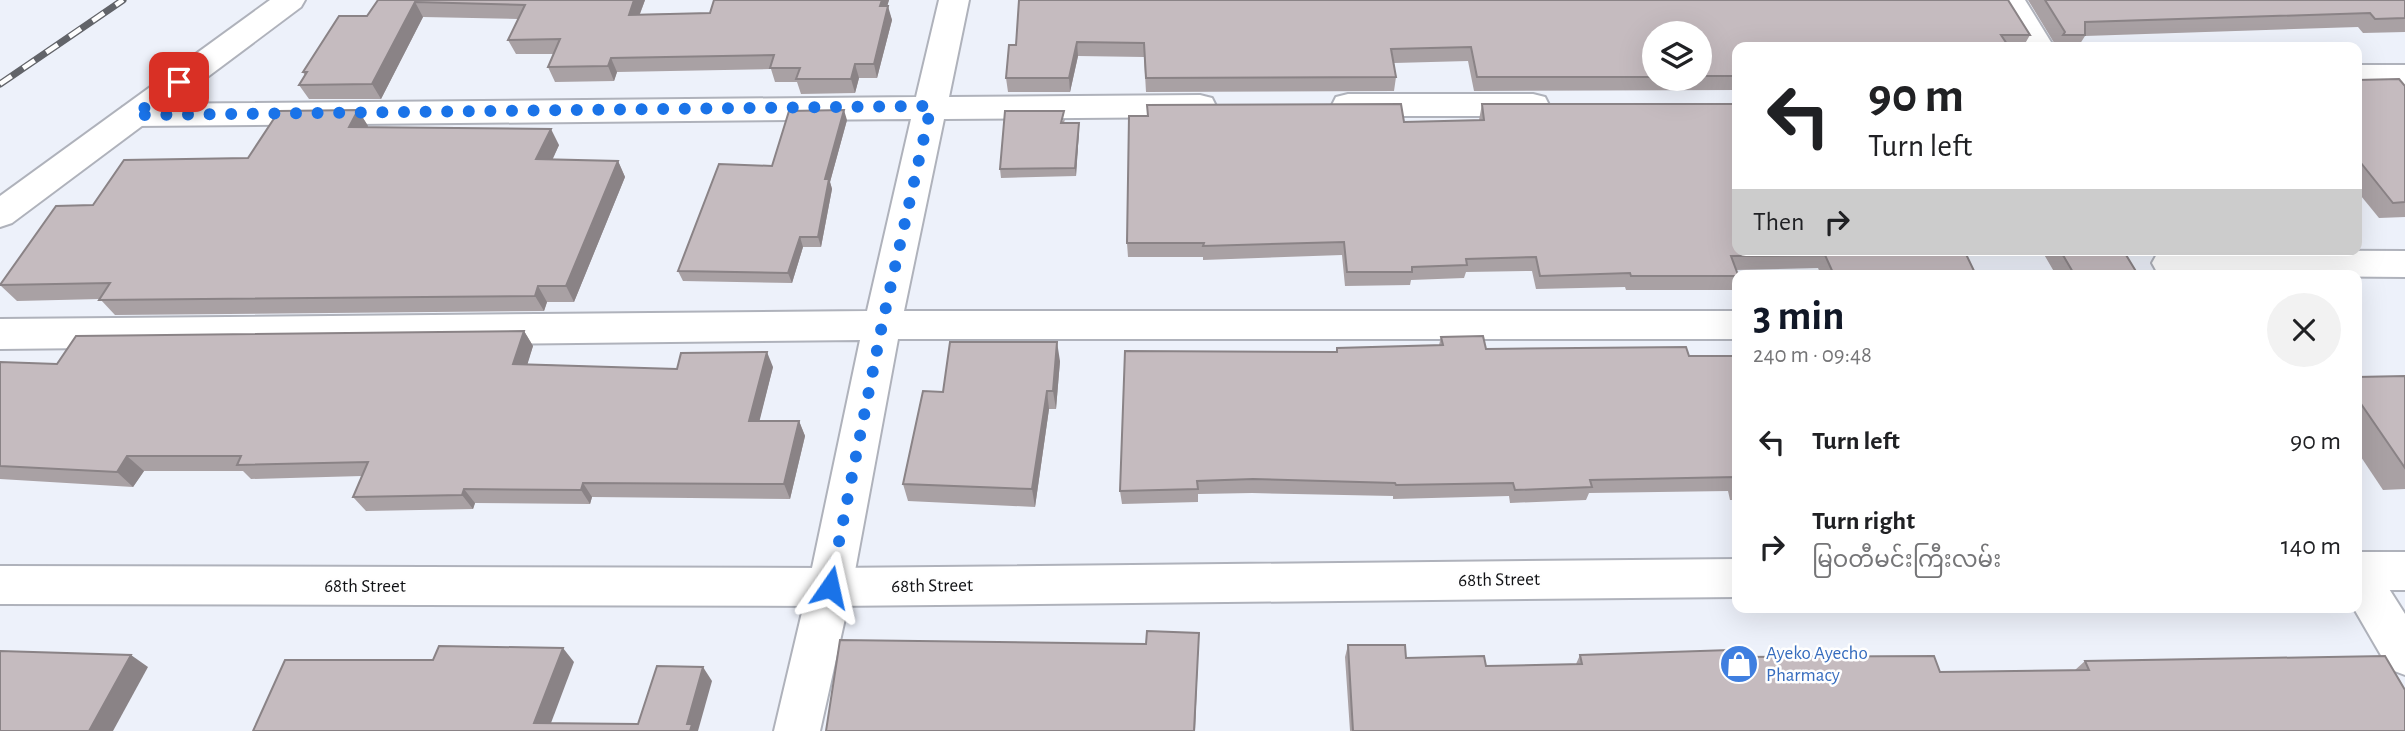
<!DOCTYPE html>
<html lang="en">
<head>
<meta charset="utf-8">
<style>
  :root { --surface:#fff; --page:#f2f2f2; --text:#202124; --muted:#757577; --accent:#111827 }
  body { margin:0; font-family:"Alegreya Sans","Noto Sans Myanmar",sans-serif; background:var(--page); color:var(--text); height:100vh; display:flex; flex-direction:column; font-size:26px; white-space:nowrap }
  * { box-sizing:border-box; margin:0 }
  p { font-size:23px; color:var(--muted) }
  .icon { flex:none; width:38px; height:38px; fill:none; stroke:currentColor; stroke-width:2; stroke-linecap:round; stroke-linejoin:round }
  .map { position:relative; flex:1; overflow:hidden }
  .details { position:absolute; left:1732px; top:270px; width:630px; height:343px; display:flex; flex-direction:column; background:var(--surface); border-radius:14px; box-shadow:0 7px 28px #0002 }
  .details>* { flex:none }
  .hud { position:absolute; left:1732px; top:42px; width:630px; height:214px; border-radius:14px; box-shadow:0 7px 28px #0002; background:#fff; color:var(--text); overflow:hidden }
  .buttons { position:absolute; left:1642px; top:21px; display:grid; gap:14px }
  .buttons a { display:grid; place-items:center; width:70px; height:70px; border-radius:50%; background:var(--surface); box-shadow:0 7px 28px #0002; font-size:35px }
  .pin { position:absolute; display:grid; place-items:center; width:60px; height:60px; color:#fff; margin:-30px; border-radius:14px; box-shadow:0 4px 10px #0006 }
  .me { position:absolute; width:77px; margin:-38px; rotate:11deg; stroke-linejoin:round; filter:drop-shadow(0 0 5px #0008) }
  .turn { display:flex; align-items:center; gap:24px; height:147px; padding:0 21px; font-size:32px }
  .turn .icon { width:91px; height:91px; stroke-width:2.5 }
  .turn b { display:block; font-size:49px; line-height:60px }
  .then { display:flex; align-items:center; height:66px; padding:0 21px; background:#0003; gap:14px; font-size:26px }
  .round { display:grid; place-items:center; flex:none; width:74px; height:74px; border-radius:37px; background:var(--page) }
  .head { display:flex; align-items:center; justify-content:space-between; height:119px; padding:0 21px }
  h1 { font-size:42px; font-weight:700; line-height:52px; color:var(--accent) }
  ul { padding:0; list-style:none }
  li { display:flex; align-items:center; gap:21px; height:105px; padding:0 21px }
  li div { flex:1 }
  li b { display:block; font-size:26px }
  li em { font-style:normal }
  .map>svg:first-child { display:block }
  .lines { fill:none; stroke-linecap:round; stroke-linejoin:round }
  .street-casing { stroke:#afb2bb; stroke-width:4 }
  .secondary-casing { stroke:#afb2bb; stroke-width:4 }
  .street { fill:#fff; fill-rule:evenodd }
  .secondary { fill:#fff; fill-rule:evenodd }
  .rail-casing { stroke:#626469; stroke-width:7 }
  .rail { stroke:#fefefe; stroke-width:4.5; stroke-dasharray:14; stroke-linecap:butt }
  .wall { fill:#a9a1a4; fill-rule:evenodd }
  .shaded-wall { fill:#8a8386 }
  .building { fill:#c5bbbf; stroke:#8a8386; stroke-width:2 }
  .route { stroke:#1a73e8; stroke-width:12; stroke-dasharray:0 21.6 }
  .labels { text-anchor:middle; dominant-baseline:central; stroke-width:5; stroke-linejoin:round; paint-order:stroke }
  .street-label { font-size:19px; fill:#111215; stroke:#fefefe }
  .shop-label { font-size:19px; fill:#366cbe; stroke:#fefefe; text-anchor:start }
</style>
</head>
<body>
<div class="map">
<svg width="2405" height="731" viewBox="0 0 2405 731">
  <rect width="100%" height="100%" fill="#edf1fa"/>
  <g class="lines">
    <defs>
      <g id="street">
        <path d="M939,0H969L949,97L1200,95L1212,98L1216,106L1212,114L1200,117L944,119L904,311H1738V339H898L852,587L820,731H774L808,587L860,340L0,349V319L867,311L911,119L135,126L123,123L119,115L123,107L135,104L916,97Z"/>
        <path d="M1995,0H2025L2054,47H2022Z"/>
        <rect x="2357" y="65" width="48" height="22"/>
        <path d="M1348,94H1533L1545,97L1549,105L1545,113L1533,116H1348L1336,113L1332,105L1336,97Z"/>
        <path d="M2168,250L2405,251V277L2165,275L2157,272L2152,263L2157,254Z"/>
        <path d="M2357,556L2372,562L2405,614V675L2389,669L2353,607H2357Z"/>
      </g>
      <g id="secondary">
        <path d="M270,0H305L301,7L12,223L0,227V196Z"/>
        <rect x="2357" y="552" width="48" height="38"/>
        <path d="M1738,559V597L830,606L0,604V566L830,568Z"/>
      </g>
    </defs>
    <!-- street casing -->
    <use href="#street" class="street-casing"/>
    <!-- secondary casing -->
    <use href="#secondary" class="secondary-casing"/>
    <!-- street -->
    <use href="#street" class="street"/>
    <!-- secondary -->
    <use href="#secondary" class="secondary"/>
    <defs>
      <path id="rail" d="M0,84L123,0"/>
    </defs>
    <!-- rail casing -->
    <use href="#rail" class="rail-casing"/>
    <!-- rail -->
    <use href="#rail" class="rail"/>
  </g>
  <!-- wall -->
  <g class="wall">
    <path d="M378,0H645L640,14L710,13L889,0L887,6L892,20L877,78H859L855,93L801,94L797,82H775L771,69L617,72L614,81L555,82L548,67L554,54H516L508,40L518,19L423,17L381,99H309L299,85L305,76L303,72L367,16Z"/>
    <path d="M1019,0L2030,35L2023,47H1738V90L1474,91L1468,61L1394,63L1396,77L1394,91L1146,92L1144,57L1078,56L1070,92H1008L1006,78L1016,45ZM1654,33H1699V79H1654Z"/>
    <path d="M2028,0H2405V32L2363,33L2358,27L2085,36L2078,47H2056V46Z"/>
    <path d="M2357,80L2405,86V217L2379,218L2357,191Z"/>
    <path d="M1482,104L1738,250H2123L2137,273L2135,275H2056L2042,251L1965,252L1976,275H1821L1818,268L1736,270L1738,278L1732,290H1626L1625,287L1536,289L1532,271L1466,272L1464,278L1411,280L1410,285L1345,286L1342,255L1203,260V257H1128L1127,243L1404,122L1479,120Z"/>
    <path d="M358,110L368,126L367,128L559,145L552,160L618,161L625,177L574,302H547L544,311L115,315L100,299L17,301L0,285L248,158Z"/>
    <path d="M1065,119L1064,123H1079V131L1076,176L1001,178L1000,169Z"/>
    <path d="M847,120L830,182L832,189L821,247H803L792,283L683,281L678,271L772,166Z"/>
    <path d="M524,331L533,346L527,364L677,369L773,367L759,421H799L805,436L790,499L592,497L590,504L475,503L473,509L366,511L353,497L362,476L251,479L243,471H144L133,487L0,479V362L57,364Z"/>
    <path d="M1441,337L1486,349L1689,356H1738V500H1730L1728,491L1589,493L1586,500L1510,503L1509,496L1393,499V496L1252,493L1198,494V502L1122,504L1120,491L1336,352L1337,348L1439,345Z"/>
    <path d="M1060,361L1056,409H1049L1035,507L908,501L903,484Z"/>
    <path d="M2405,376V489L2383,490L2357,451V377Z"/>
    <path d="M1348,645L1406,658L1486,666L1576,664L1580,655L1732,657L1940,672L2075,670L2085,661L2405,731H1350L1345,657Z"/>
  </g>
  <!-- shaded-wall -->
  <g class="shaded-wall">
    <path d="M634,0H645L634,29L629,15Z"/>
    <path d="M882,0H889L883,20L880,6Z"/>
    <path d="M415,2L423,17L381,99L372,84Z"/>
    <path d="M888,6L892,20L877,78L874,64Z"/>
    <path d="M1077,42L1078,56L1070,92L1069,78Z"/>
    <path d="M611,58L617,72L614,81L608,66Z"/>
    <path d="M855,64L859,78L855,93L851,79Z"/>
    <path d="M358,110L368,126L360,144L349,127Z"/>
    <path d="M844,110L847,120L830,182L832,189L821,247L818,237L825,179Z"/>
    <path d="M1079,123V131L1076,176L1075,168Z"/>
    <path d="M551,129L559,145L545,176L536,159Z"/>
    <path d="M618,161L625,177L574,302L566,286Z"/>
    <path d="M800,237L803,247L792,283L788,273Z"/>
    <path d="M538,286L547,302L544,311L535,296Z"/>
    <path d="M524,331L533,346L523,379L513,364Z"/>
    <path d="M1057,342L1060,361L1056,409L1053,391Z"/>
    <path d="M767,352L773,367L756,435L749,421Z"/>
    <path d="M1047,391L1049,409L1035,507L1032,489Z"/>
    <path d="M799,421L805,436L790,499L784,484Z"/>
    <path d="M127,456L144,471L133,487L117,472Z"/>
    <path d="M583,483L592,497L590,504L581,490Z"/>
    <path d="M464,489L475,503L473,509L462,495Z"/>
    <path d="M1199,633L1195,731H1194Z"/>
    <path d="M563,648L574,662L548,731L534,723Z"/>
    <path d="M131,655L148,667L113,731H89Z"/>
    <path d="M703,667L712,681L698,731H690L687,724Z"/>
  </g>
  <!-- building -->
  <g class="building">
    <path d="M378,0H634L629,15L710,13L714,0H882L880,6H888L874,64H855L851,79H796L800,68H770L774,55L611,58L608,66L548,67L560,39L508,40L525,5L415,2L372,84L299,85L307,72H303L339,16H367Z"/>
    <path d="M1019,0H2008L2030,35H2001L2009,47H1738V76H1699V33H1654V77H1477L1471,47L1391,49L1396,77L1146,78L1144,43L1077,42L1069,78H1006L1009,45H1016Z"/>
    <path d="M2045,0H2405V18L2375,19L2370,13L2085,22V35H2063L2065,32Z"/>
    <path d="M2399,79L2405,86V202L2393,203L2357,158V80Z"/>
    <path d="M1401,104L1404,122L1484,120L1482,104H1738V250H1964L1976,275H1834L1825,255L1731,256L1738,275V276H1631L1630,273L1540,276L1536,257L1466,259L1467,265L1412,267V272H1347L1344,242L1203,246L1204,243H1127L1129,116H1148L1147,105Z"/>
    <path d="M358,110L349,127L551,129L536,159L618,161L566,286H538L535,296L99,300L110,283L0,285L56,206L93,205L124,160L248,158L279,111Z"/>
    <path d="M844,110L825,179H829L818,237H800L788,273L678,271L719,164L772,166L789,111Z"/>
    <path d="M1005,111H1064L1061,123H1079L1075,168L1000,169Z"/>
    <path d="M2060,250H2123L2137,273L2074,274Z"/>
    <path d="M524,331L513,364L677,369L681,353L767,352L749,421H799L784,484L583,483L581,490L464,489L462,495L353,497L368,462L237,465L241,456H127L117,472L0,466V362L57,364L76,336Z"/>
    <path d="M1483,336L1486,349L1686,347L1689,356H1738V486L1735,477L1590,480L1592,487L1515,490L1513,483L1396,485L1395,483L1253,479L1197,481L1198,489L1120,491L1125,351L1337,352V348L1443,345L1441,337Z"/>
    <path d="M950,342H1057L1053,391H1047L1032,489L903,484L923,391L943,392Z"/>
    <path d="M2405,376V468L2357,398V377Z"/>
    <path d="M1147,631L1199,633L1194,731H826L840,640L1146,644Z"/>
    <path d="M1348,645H1405L1406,658L1484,656L1486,666L1582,664L1580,655L1730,650L1732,657L1934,656L1940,672L2089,670L2085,661L2385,656L2405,690V731H1353Z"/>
    <path d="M439,646L563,648L534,723L638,724L657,666L703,667L687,724H692L690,731H253L285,660H433Z"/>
    <path d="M0,651L131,655L89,731H0Z"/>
  </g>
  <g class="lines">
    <!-- route -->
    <path class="route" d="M179,82L135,115L931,106L882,325L830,587"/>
  </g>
  <!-- icons -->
  <defs>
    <symbol id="shop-disc" viewBox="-11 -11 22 22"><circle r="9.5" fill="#3f7fe0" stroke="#fefefe"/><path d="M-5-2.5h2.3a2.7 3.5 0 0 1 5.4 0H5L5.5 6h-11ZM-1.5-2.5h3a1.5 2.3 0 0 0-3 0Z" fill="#fff"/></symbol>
  </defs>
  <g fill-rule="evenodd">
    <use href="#shop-disc" x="1717" y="642" width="44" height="44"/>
  </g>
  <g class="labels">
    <!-- street labels -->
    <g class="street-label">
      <text transform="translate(1499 580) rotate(-1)">68th Street</text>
      <text x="365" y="586">68th Street</text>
      <text transform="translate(932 586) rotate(-1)">68th Street</text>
    </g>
    <!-- shop labels -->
    <g class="shop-label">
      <text x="1766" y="653">Ayeko Ayecho<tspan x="1766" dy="22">Pharmacy</tspan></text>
    </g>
  </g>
</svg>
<div class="buttons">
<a><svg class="icon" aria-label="layers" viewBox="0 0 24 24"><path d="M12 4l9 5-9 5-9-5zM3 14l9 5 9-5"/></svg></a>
</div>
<div class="pin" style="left:179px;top:82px;background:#d93025"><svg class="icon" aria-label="arrive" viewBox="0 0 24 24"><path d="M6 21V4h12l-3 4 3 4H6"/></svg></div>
<svg class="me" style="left:830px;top:587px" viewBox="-20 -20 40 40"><path d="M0-17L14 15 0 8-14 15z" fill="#1a73e8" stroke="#fff" stroke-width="4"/></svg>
<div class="hud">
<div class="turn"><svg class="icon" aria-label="left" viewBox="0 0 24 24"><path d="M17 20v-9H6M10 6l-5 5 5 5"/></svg><div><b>90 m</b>Turn left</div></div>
<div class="then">Then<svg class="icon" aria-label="right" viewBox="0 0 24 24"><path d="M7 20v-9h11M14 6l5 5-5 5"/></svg></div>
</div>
<section class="details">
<div class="head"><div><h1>3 min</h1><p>240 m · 09:48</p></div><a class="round"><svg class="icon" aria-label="close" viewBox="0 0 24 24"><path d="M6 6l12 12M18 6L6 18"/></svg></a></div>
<ul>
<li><svg class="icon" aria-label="left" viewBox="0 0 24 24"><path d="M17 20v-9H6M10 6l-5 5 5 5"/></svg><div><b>Turn left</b></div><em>90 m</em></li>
<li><svg class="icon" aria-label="right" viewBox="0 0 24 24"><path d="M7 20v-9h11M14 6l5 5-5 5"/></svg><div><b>Turn right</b><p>မြဝတီမင်းကြီးလမ်း</p></div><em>140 m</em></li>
</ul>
</section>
</div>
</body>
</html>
